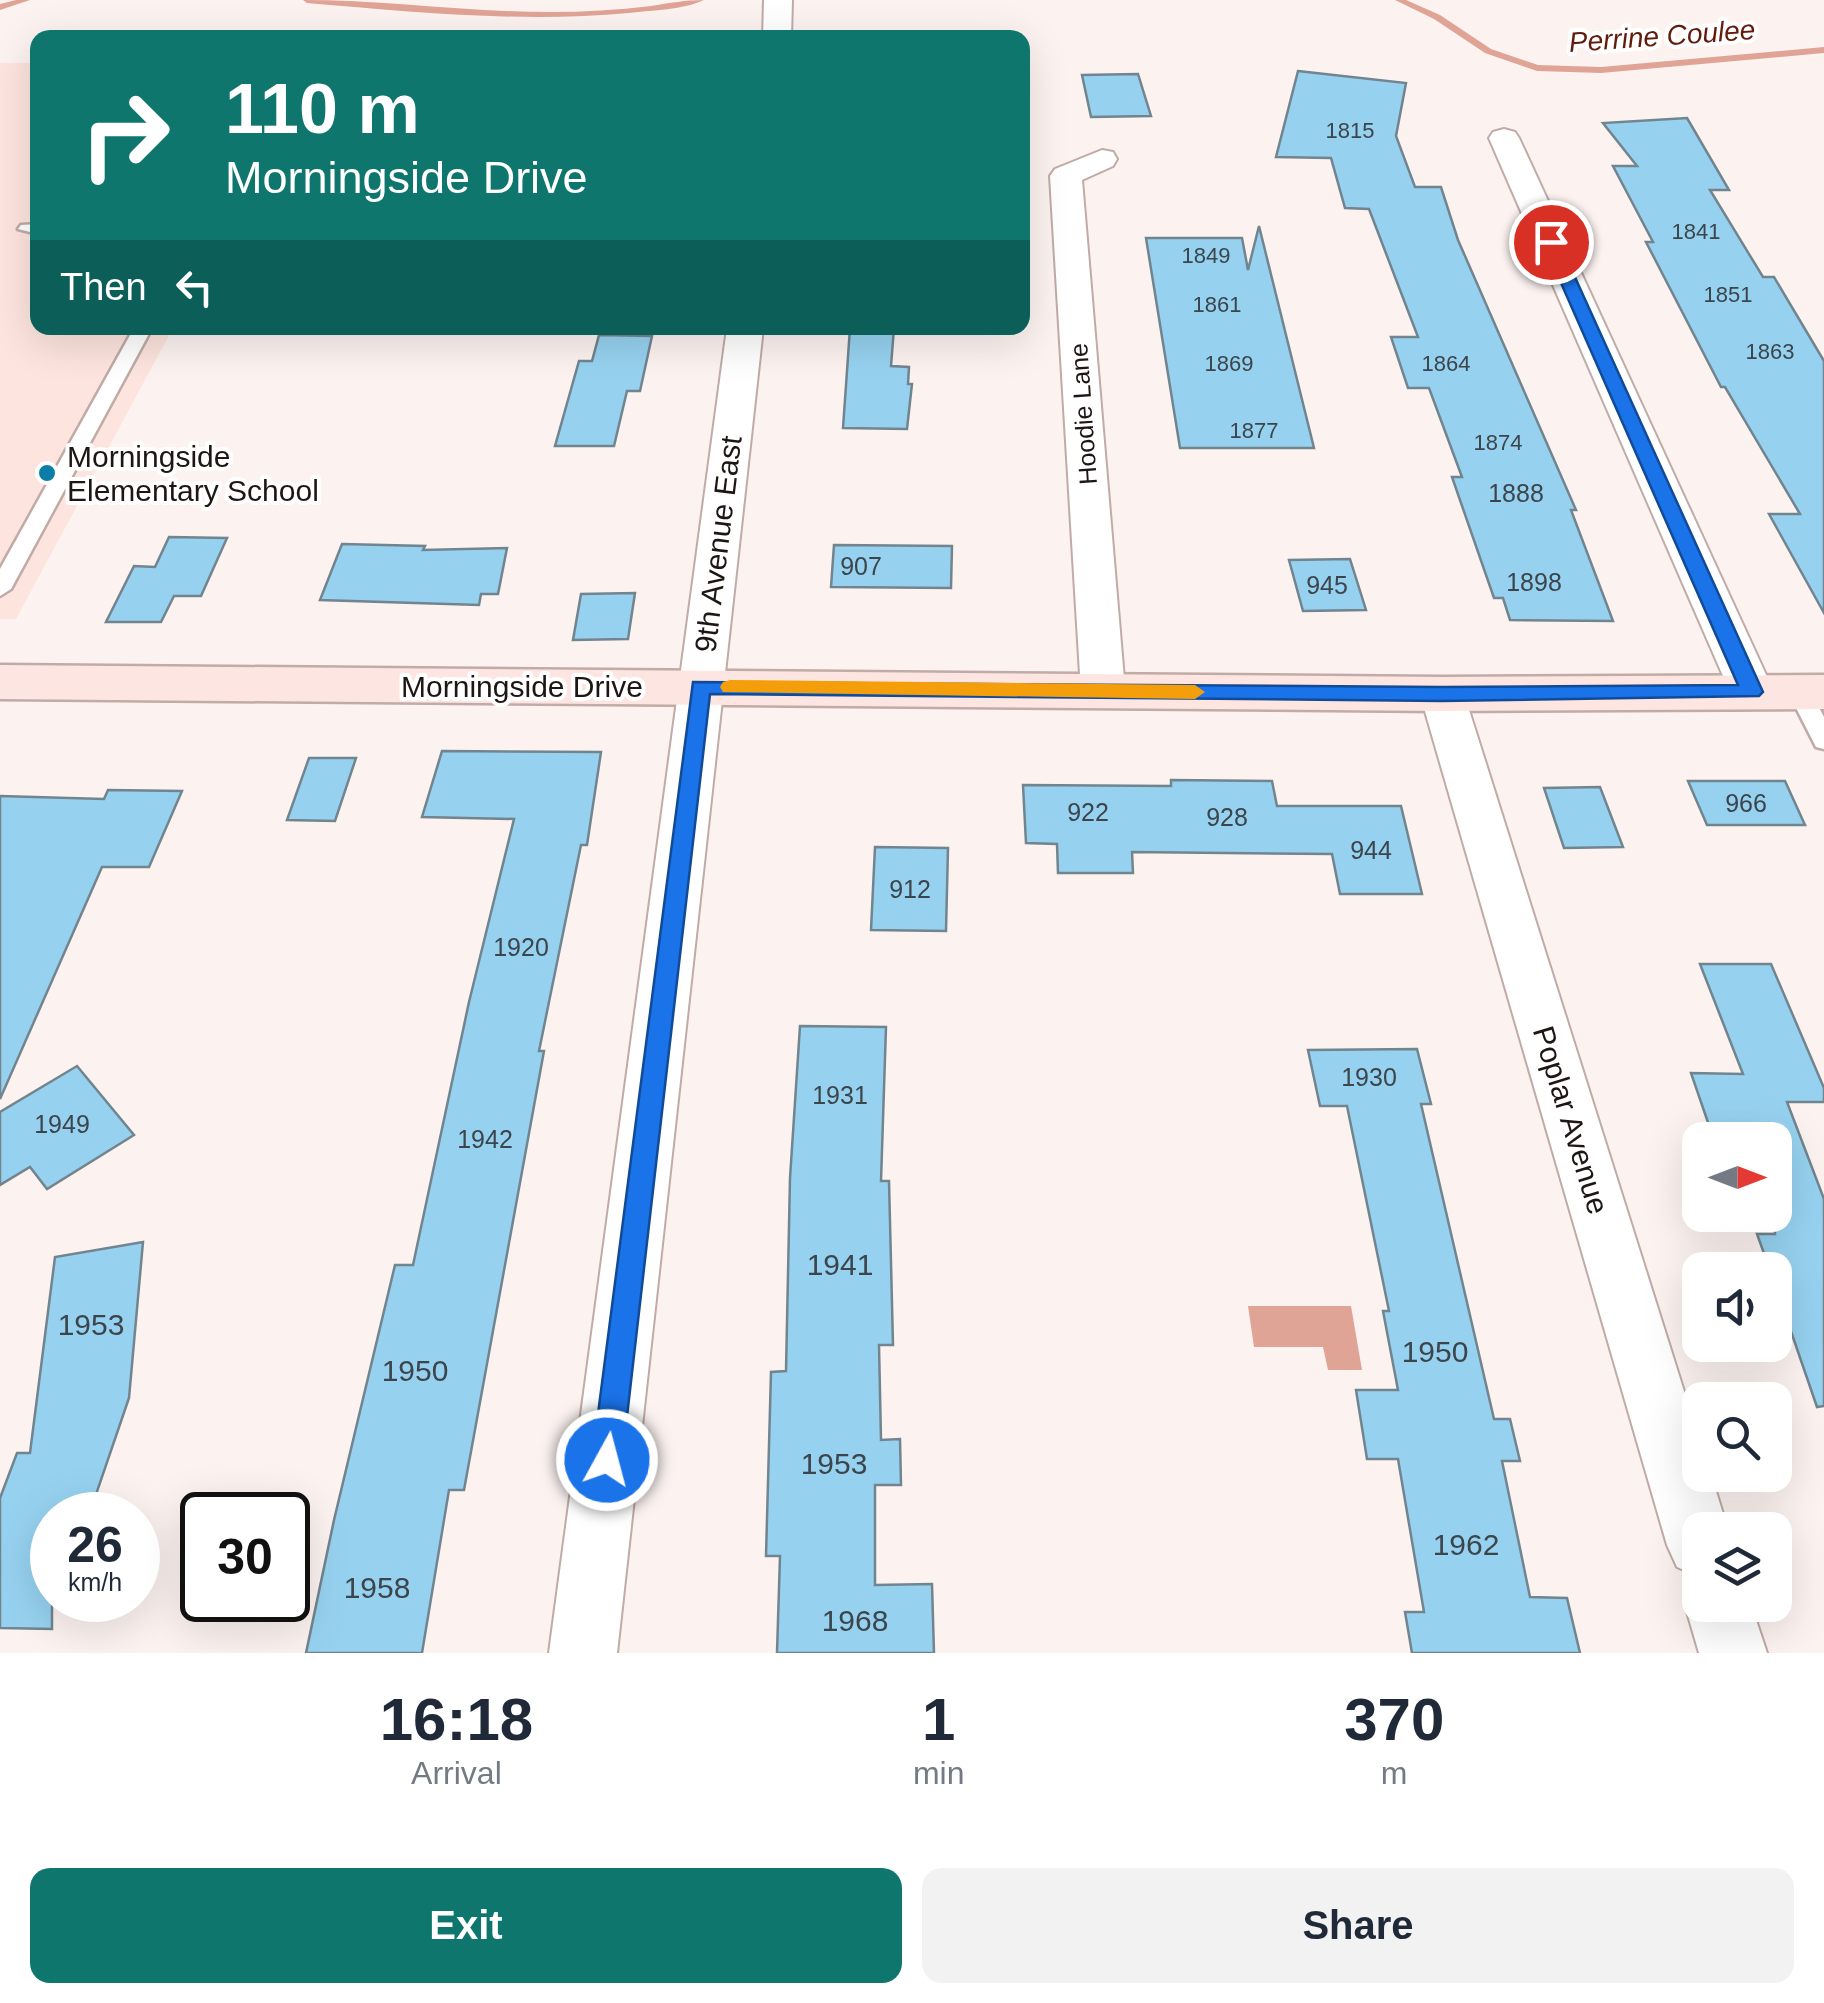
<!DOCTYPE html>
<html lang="en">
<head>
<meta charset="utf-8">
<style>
  :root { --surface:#fff; --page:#f2f2f3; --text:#1f2937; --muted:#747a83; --accent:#0f766e }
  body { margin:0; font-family:Arial,sans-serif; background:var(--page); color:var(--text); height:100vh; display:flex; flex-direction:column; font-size:38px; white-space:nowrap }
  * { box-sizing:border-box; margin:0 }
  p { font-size:32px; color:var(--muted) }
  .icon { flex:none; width:55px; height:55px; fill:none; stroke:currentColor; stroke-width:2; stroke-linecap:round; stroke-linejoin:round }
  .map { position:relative; height:1653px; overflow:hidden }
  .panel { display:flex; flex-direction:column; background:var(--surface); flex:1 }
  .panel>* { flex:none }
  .hud { position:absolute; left:30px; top:30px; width:1000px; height:305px; border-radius:20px; box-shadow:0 10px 40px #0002; background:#0f766e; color:#fff; overflow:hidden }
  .needle { width:65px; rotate:90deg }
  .tools { position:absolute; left:1682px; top:1122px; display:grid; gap:20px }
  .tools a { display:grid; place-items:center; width:110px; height:110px; border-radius:20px; background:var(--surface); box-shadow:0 10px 40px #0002; font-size:50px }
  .speed { position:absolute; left:30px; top:1492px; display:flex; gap:20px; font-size:50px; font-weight:700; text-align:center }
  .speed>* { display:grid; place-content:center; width:130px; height:130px; border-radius:50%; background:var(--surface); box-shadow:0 10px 40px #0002; line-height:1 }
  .speed small { font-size:25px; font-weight:400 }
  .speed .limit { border:5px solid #111; border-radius:15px; background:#fff; color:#111 }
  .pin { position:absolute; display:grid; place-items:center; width:85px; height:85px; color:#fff; margin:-42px; border:5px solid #fff; border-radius:50%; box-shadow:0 2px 10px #0007 }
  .me { position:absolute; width:110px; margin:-55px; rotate:7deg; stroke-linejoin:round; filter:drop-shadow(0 0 8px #0008) }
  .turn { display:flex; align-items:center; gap:35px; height:210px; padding:0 30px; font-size:45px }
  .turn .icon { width:130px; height:130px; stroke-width:2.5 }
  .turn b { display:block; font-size:70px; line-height:85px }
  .then { display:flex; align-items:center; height:95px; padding:0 30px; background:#0003; gap:20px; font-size:38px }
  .eta { display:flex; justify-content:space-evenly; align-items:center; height:170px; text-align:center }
  .eta b { font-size:60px; font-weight:700; line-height:70px }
  .cta { display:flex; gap:20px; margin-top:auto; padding:20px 30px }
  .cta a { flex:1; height:115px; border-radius:20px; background:var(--accent); color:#fff; font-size:40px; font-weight:700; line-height:115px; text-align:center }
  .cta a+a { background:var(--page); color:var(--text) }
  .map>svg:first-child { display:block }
  .built { fill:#fde4de }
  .water { fill:#e0a496 }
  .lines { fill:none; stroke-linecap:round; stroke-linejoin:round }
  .stream { fill:#e0a496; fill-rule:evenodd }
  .building { fill:#96d2f0; stroke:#72848e; stroke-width:2.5 }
  .lane-casing { stroke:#c0aba6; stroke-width:5 }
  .street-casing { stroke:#c0aba6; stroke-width:4 }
  .secondary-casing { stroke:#c0aba6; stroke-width:5 }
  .lane { fill:#fff; fill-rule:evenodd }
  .street { fill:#fff; fill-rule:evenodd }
  .secondary { fill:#fde6e1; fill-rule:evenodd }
  .route { fill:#1a73e8; stroke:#114b97; stroke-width:2.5 }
  .slow { fill:#f59e0b }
  .poi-dot { fill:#0a7ea6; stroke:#fff; stroke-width:4 }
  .labels { text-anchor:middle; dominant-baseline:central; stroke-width:8; stroke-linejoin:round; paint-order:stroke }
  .far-number-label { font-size:22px; fill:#3b454b }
  .far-street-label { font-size:25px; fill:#1d1614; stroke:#fff }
  .number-label { font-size:25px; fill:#3b454b }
  .far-water-label { font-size:28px; font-style:italic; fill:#621c0d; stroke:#fff }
  .poi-label { font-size:30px; fill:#1d1614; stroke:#fff; text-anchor:start }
  .street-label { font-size:30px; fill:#1d1614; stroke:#fff }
  .near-number-label { font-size:30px; fill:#3b454b }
</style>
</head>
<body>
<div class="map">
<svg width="1824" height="1653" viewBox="0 0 1824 1653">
  <rect width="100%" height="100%" fill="#fcf3f1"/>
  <!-- built -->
  <path class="built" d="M0,63H37L38,328H173L16,619H0Z"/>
  <!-- water -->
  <path class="water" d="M1248,1306H1351L1362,1370H1328L1323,1347H1254Z"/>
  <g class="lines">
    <!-- stream -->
    <g class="stream">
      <path d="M16,0H30L0,10V4Z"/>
      <path d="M303,0C385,0 467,12 550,12C584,12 617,10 651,6C669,3 686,0 704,0C683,10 653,10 629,13C522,23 414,12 307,3Z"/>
      <path d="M1395,0H1406L1440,15L1491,49L1538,65L1601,67L1824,47V53L1601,73L1537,71L1485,53L1434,19Z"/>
    </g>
  </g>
  <!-- building -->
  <g class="building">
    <path d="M1298,71L1406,83L1396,136L1415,187H1441L1458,240L1576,510H1571L1613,621L1510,620L1503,598H1494L1452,477H1462L1429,388H1408L1391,337H1418L1369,209L1345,208L1331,158L1276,157Z"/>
    <path d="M1138,74L1151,116L1091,117L1082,75Z"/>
    <path d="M1687,118L1729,190H1710L1763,277H1774L1824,361V613L1769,514H1800L1725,387H1721L1646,242H1653L1613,166H1637L1603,123Z"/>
    <path d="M1259,226L1314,448H1180L1146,238H1242L1248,270Z"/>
    <path d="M850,328H894L891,366L909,367L908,384H912L907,429L843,428Z"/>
    <path d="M599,335L652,336L640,391H627L614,446H555L579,361H592Z"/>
    <path d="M169,537L227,538L201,596H174L161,622H106L134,566L155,567Z"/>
    <path d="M342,544L425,546L423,550L507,548L498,594H481L479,605L320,600Z"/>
    <path d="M834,545L952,546L951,588L831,587Z"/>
    <path d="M1350,559L1366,610L1303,611L1289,560Z"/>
    <path d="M635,593L628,639L573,640L581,594Z"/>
    <path d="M442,751L601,752L587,845H581L539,1051H544L464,1490H449L422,1653H306L334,1520L395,1265H413L469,1002L514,819L422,817Z"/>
    <path d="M309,758H356L335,821L287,820Z"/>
    <path d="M1171,780L1272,781L1277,806H1401L1422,894H1340L1332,854L1132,852L1133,873H1058L1057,844L1026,843L1023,785L1171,786Z"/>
    <path d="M1688,781H1785L1805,825H1707Z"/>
    <path d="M1600,787L1623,847L1564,848L1544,788Z"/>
    <path d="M108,790L182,791L149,867H102L0,1099V796L104,799Z"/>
    <path d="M875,847L948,848L946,931L871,930Z"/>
    <path d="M1700,964H1771L1824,1088V1102H1787L1824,1199V1406L1817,1407L1775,1285V1270H1770L1757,1234H1775V1140H1714L1691,1073L1743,1074Z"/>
    <path d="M800,1026L886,1027L881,1181H889L893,1345H879L881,1440L900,1439L901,1485H875V1585L932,1584L934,1653H777L780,1556H766L771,1372L786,1371L790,1178Z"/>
    <path d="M1417,1049L1431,1104H1421L1494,1419H1510L1520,1461H1502L1530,1597L1567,1598L1580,1653H1412L1405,1612H1424L1398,1459H1367L1356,1390H1398L1383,1311H1389L1347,1106H1320L1308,1050Z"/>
    <path d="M77,1066L134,1135L47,1189L30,1167L0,1185V1112Z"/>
    <path d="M143,1242L129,1398L89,1515H52V1629L0,1628V1498L17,1453H30L55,1257Z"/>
  </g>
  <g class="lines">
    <defs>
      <g id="lane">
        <path d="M38,224V234L18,229L21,225Z"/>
        <path d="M134,328H152L11,589L0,596V569Z"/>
        <path d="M1800,684L1808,687L1824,717V749L1816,747L1788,692Z"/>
      </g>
      <g id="street">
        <path d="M764,0H792L791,38H763Z"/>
        <path d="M1504,129L1515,132L1519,138L1774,692L1768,702L1752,707L1736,702L1730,692L1489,138L1493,132Z"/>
        <path d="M1102,150L1113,152L1117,159L1113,166L1082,180L1125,691L1119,701L1103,706L1087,701L1081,691L1050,176L1055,169Z"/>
        <path d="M727,328H763L617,1653H549Z"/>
        <path d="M1442,679L1458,684L1464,694L1700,1442V1475H1711L1728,1530H1700V1577L1677,1567L1667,1545L1420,694L1426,684Z"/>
        <path d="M1700,1579V1605H1751L1767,1653H1699L1685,1605L1694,1582Z"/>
      </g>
      <path id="secondary" d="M0,665L1442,677L1824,675V709L1442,711L0,699Z"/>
    </defs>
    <!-- lane casing -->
    <use href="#lane" class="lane-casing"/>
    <!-- street casing -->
    <use href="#street" class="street-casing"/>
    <!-- secondary casing -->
    <use href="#secondary" class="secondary-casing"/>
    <!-- lane -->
    <use href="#lane" class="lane"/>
    <!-- street -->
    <use href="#street" class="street"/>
    <!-- secondary -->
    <use href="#secondary" class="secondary"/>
  </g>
  <!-- route -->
  <path class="route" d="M1551,238L1559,242L1763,692L1759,696L1442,701L710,694L622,1460L617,1470L607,1474L596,1470L592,1460L693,682L1442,687L1738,685L1543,242Z"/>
  <!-- slow -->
  <path class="slow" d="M730,680L1195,685L1205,692L1195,699L723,692L720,687L723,682Z"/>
  <!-- markers -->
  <circle class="poi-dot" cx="47" cy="473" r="10"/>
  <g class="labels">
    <!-- far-number labels -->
    <g class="far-number-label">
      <text x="1350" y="130">1815</text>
      <text x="1696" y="231">1841</text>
      <text x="1206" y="255">1849</text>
      <text x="1728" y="294">1851</text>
      <text x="1217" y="304">1861</text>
      <text x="1770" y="351">1863</text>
      <text x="1229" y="363">1869</text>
      <text x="1446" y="363">1864</text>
      <text x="1254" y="430">1877</text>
      <text x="1498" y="442">1874</text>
    </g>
    <!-- far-street labels -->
    <g class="far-street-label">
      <text transform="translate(1083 414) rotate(-94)">Hoodie Lane</text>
    </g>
    <!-- number labels -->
    <g class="number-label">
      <text x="1516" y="493">1888</text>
      <text x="861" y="566">907</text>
      <text x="1534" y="582">1898</text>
      <text x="1327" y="585">945</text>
      <text x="1746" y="803">966</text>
      <text x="1088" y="812">922</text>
      <text x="1227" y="817">928</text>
      <text x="1371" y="850">944</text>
      <text x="910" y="889">912</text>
      <text x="521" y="947">1920</text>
      <text x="1369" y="1077">1930</text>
      <text x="840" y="1095">1931</text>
      <text x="62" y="1124">1949</text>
      <text x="485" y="1139">1942</text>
    </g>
    <!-- far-water labels -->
    <g class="far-water-label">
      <text transform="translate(1662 36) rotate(-4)">Perrine Coulee</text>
    </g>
    <!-- poi labels -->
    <g class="poi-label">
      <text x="67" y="456">Morningside<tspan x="67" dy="34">Elementary School</tspan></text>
    </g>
    <!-- street labels -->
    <g class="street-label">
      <text transform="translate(718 544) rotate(-83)">9th Avenue East</text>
      <text x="522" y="686">Morningside Drive</text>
      <text transform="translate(1571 1120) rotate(73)">Poplar Avenue</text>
    </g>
    <!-- near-number labels -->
    <g class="near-number-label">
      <text x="840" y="1264">1941</text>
      <text x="91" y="1324">1953</text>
      <text x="1435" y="1351">1950</text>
      <text x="415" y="1370">1950</text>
      <text x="834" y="1463">1953</text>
      <text x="1466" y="1544">1962</text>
      <text x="377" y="1587">1958</text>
      <text x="855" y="1620">1968</text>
    </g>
  </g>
</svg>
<div class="tools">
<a><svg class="needle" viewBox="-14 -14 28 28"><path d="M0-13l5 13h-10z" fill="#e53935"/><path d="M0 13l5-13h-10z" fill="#747a83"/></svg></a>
<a><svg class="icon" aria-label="sound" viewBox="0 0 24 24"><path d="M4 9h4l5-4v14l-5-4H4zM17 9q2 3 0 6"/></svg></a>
<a><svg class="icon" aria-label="search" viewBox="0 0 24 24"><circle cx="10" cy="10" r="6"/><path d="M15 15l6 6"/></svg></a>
<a><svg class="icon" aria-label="layers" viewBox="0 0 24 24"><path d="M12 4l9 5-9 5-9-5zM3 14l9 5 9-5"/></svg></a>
</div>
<div class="speed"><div>26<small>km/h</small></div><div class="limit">30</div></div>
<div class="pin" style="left:1551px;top:242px;background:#d93025"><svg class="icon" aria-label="arrive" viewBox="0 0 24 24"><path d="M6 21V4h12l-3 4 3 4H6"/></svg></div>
<svg class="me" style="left:607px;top:1460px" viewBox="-20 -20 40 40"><circle r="17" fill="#1a73e8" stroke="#fff" stroke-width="3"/><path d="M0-11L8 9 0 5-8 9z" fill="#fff"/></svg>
<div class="hud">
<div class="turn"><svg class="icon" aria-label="right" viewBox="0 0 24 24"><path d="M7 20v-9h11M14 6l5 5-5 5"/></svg><div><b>110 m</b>Morningside Drive</div></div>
<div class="then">Then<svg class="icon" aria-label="left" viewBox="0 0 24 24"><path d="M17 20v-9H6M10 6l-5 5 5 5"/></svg></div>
</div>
</div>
<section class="panel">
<div class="eta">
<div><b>16:18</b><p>Arrival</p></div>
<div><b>1</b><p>min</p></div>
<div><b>370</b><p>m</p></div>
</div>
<div class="cta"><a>Exit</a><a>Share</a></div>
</section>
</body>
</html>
